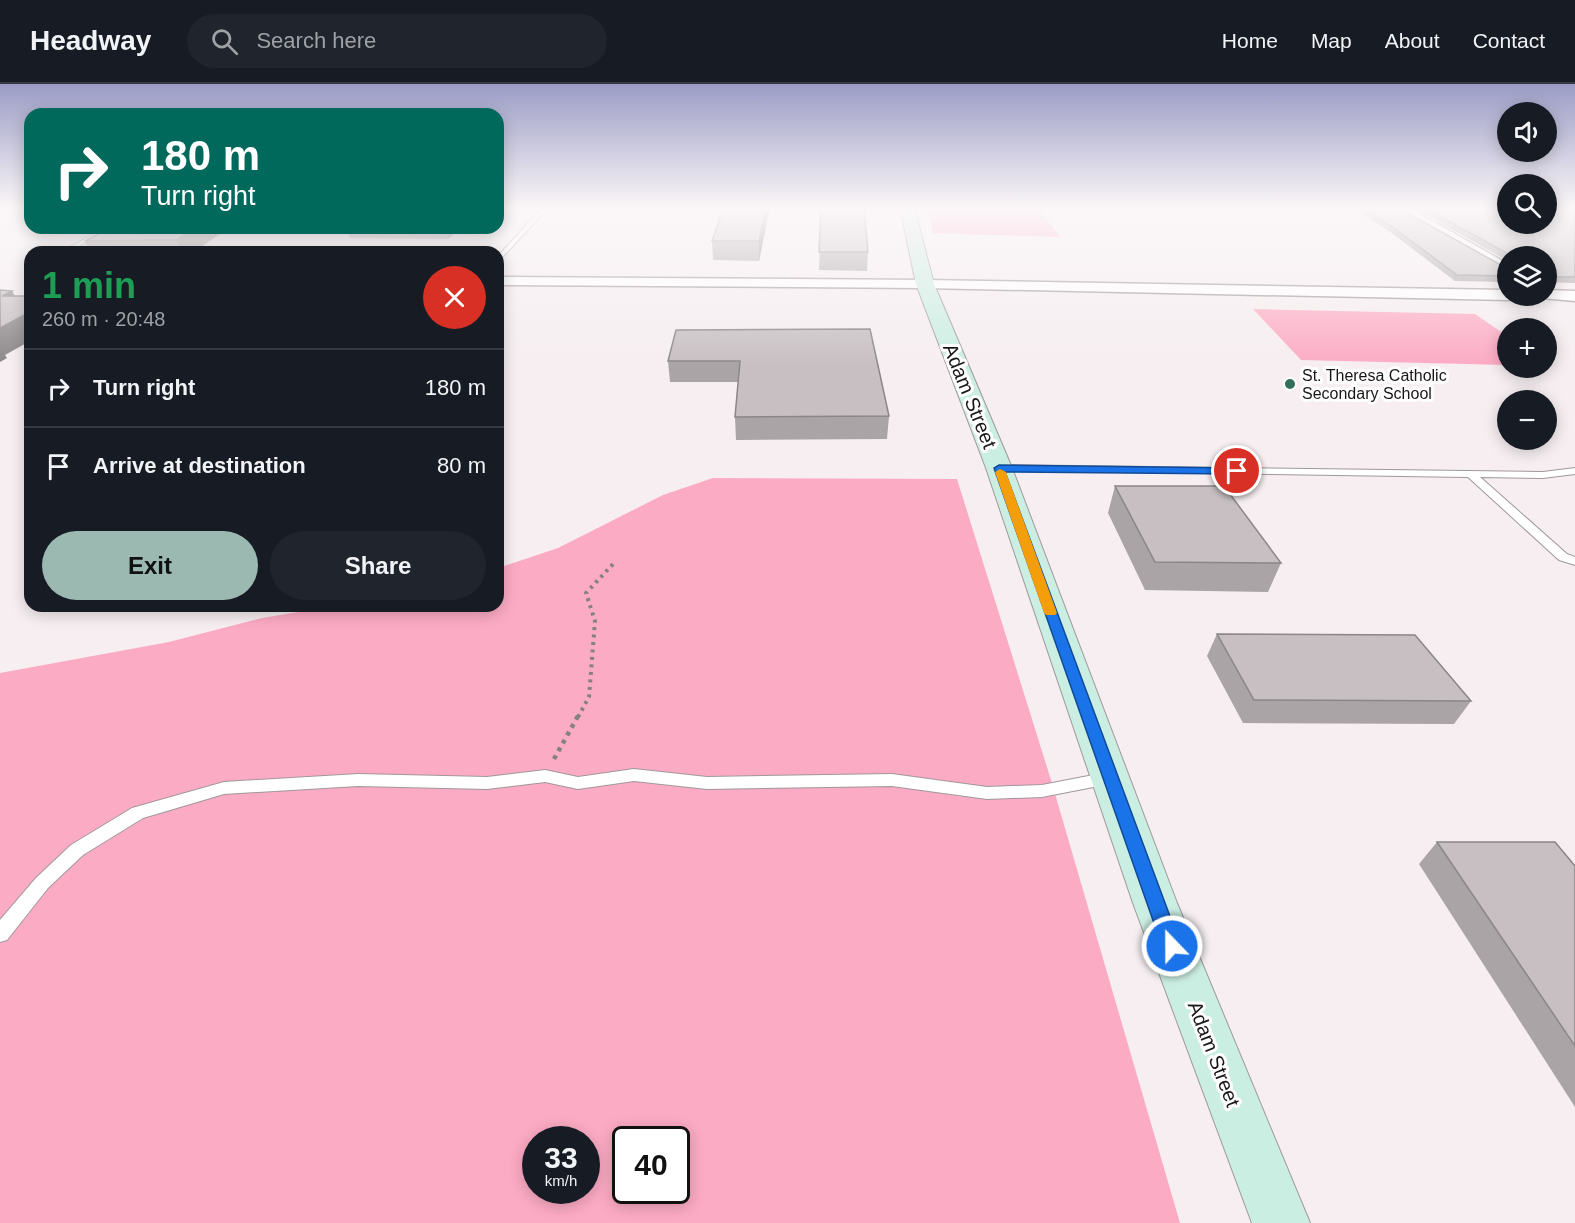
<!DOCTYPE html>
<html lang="en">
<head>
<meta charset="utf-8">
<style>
  :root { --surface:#171b24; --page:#20242c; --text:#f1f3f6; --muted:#9ea1a6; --line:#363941; --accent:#9bb8b1 }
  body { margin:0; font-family:Arial,sans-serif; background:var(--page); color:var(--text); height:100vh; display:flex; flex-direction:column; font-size:22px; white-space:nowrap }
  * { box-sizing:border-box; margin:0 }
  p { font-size:20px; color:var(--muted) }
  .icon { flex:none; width:33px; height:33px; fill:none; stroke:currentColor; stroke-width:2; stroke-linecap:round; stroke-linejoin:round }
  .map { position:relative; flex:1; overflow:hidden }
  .sheet { position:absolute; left:24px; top:162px; width:480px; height:366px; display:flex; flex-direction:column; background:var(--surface); border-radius:18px; box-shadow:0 3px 15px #0003 }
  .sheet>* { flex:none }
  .top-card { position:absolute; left:24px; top:24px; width:480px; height:126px; border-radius:18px; box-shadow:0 3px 15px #0003; background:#00695c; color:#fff; overflow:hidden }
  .buttons { position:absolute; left:1497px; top:18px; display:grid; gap:12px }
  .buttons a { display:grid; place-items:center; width:60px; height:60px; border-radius:50%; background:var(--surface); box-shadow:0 3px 15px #0003; font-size:30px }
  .speed { position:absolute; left:522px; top:1042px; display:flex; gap:12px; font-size:30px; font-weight:700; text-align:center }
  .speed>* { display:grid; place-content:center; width:78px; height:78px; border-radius:50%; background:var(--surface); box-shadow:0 3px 15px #0003; line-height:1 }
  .speed small { font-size:15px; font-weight:400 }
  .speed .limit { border:3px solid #111; border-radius:9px; background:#fff; color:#111 }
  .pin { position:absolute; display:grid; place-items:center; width:51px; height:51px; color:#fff; margin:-26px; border:3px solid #fff; border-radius:50%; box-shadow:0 2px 6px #0007 }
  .me { position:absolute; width:66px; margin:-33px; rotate:338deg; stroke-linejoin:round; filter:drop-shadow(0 0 4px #0008) }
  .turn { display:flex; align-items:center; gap:21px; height:126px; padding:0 18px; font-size:27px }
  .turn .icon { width:78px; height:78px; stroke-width:2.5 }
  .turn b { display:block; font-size:42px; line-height:51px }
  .round { display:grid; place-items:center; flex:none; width:63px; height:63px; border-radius:32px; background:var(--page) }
  .overview { display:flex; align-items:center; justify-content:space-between; height:102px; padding:0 18px }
  h1 { font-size:36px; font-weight:600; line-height:45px; color:#1e9e55 }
  .button { display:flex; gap:12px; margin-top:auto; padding:12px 18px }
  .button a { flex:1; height:69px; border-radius:36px; background:var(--accent); color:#111; font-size:24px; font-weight:600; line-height:69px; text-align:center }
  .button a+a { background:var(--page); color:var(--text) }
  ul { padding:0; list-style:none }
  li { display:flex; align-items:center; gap:18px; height:78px; padding:0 18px; border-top:2px solid var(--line) }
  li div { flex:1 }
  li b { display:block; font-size:22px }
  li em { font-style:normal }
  header { display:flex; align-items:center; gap:36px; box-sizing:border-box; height:84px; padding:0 30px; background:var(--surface); border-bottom:2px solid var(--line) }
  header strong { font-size:28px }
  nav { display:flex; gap:33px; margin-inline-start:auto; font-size:21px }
  .search { width:420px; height:54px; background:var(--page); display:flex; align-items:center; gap:15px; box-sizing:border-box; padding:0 21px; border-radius:33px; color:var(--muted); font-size:22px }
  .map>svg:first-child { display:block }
  .green { fill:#fcabc4; fill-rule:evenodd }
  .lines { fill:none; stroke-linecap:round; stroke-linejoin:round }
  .lane-casing { stroke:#a0989a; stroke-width:2 }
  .street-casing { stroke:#a0989a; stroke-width:3 }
  .secondary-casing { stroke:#a0989a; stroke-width:2 }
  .path-far1 { stroke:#858081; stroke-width:4; stroke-dasharray:3 4.5; stroke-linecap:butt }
  .path { stroke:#858081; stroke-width:4.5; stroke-dasharray:4 5; stroke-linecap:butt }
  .lane { fill:#fff; fill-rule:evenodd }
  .street { fill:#fff; fill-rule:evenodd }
  .secondary { fill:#cbeee3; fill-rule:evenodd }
  .wall { fill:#aba4a6 }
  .shaded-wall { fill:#8b8687 }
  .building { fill:#c7bfc1; stroke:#8b8687; stroke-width:1.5 }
  .route { fill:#1a73e8; stroke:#114b97; stroke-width:1.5 }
  .slow { fill:#f59e0b }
  .poi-dot { fill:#32705d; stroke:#fefdfd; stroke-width:2 }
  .labels { text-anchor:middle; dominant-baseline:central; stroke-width:6; stroke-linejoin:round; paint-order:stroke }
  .far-poi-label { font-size:16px; fill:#191617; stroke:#fefdfd; text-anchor:start }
  .street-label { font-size:20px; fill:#191617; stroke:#fefdfd }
</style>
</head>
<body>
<header>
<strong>Headway</strong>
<div class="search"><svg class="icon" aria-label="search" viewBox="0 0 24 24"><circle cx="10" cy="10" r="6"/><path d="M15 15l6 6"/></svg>Search here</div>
<nav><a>Home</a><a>Map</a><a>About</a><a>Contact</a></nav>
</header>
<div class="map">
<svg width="1575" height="1139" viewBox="0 0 1575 1139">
  <rect width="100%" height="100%" fill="#f6eef0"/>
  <!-- green -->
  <g class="green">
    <path d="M928,123H1038L1060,153L933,149Z"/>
    <path d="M1253,225L1475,230L1507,252V281L1301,276Z"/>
    <path d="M713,394L957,395L1051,696L1180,1139H0V589L169,558L262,534L335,522H498V484L558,464L663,411ZM536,1056H586V1107H536ZM626,1056H676V1107H626Z"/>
  </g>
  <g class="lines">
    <defs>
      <g id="lane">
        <path d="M543,123H549L498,178V172Z"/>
        <path d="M104,144H111L69,168H61Z"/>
        <path d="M999,381L1543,388L1575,384V390L1543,394L1480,393L1567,470L1575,473V481L1559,476L1468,393L995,386V382Z"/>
        <path d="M634,685L707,693L892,690L987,703L1042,701L1109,688L1115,690L1117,694L1115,698L1109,700L1042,713L987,715L892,702L707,705L634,697L578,705L545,698L487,705L358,702L224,710L143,734L83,771L48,804L7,856L0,858V836L36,794L71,761L132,724L224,698L358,690L487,693L545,686L578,693Z"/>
      </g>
      <g id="street">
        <path d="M1395,123H1412L1411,125L1508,180V190L1396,127Z"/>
        <path d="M1441,123H1508V128L1447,127Z"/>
        <rect x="1546" y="123" width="29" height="5"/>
        <path d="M498,193L925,196L1508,206V212H1515L1508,216L925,204L498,201Z"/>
        <path d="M1546,206L1575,207V217L1541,214L1539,212H1546Z"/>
      </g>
      <path id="secondary" d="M900,123H914L934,200L1012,384L1177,819L1310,1139H1252L1133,819L986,384L916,200Z"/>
    </defs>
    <!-- lane casing -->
    <use href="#lane" class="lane-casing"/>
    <!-- street casing -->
    <use href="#street" class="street-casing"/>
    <!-- secondary casing -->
    <use href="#secondary" class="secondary-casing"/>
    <!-- path-far1 -->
    <path class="path-far1" d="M578,633L589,613L595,537L586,509L613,480"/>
    <!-- path -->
    <path class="path" d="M554,675L578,632"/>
    <!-- lane -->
    <use href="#lane" class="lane"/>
    <!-- street -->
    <use href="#street" class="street"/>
    <!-- secondary -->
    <use href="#secondary" class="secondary"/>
  </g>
  <!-- wall -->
  <g class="wall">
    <path d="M770,123L759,177L713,176L712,157Z"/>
    <path d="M821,123L868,168L867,187L819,186Z"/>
    <path d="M1350,123H1397L1508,185V198L1455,197L1389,147Z"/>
    <path d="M1414,123L1575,125V199L1546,198V172H1508V177L1414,124Z"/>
    <path d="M109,144H228L194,168H90L85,157Z"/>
    <path d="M347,144H460L448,155L350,154Z"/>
    <path d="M676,246L889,332L887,355L736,356L735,333L738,298H670L668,277Z"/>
    <path d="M1115,402L1281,479L1268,508L1145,506L1108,429Z"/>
    <path d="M1217,550L1471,617L1454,640L1243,639L1207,572Z"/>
    <path d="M1437,758L1575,782V1023L1419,780Z"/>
  </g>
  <!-- shaded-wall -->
  <g class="shaded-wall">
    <path d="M766,123H770L759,177V157Z"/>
    <path d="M194,144H228L194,168H182L176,156Z"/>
    <path d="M446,144H460L448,155Z"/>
    <path d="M12,207L24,228L2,212Z"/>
    <path d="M30,228V257L5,271L7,274L0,278V244Z"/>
  </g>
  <!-- building -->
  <g class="building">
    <path d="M724,123H766L759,157H712Z"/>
    <path d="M821,123H864L868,168H819Z"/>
    <path d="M1360,123H1397L1508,185V192L1457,191L1391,142Z"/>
    <path d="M1423,123L1508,124V140H1546V123L1549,125H1575V193H1546V172H1512Z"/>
    <path d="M109,144H194L176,156L85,157Z"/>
    <path d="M0,206L12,207L2,212H30V228L0,244Z"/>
    <path d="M870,245L889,332L735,333L740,277H668L676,246Z"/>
    <path d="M1115,402H1224L1281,479L1155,478Z"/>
    <path d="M1217,550L1415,551L1471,617L1254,616Z"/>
    <path d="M1437,758H1555L1575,782V962Z"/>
  </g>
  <!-- sky -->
  <linearGradient id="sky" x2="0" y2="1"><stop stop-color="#9b9cc5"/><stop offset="0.44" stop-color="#fbf7f8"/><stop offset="1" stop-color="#fbf7f8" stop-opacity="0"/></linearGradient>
  <rect width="1575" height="282" fill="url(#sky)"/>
  <!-- route -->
  <path class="route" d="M999,381L1237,384L1243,387L1237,390L1005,388L1181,862L1178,868L1172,870L1165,868L1162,862L994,384Z"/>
  <!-- slow -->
  <path class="slow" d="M1000,385L1006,388L1057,529L1055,531H1046L1044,529L995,388Z"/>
  <!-- markers -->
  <circle class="poi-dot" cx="1290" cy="300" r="6"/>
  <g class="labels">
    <!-- far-poi labels -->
    <g class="far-poi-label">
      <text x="1302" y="291">St. Theresa Catholic<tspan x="1302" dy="18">Secondary School</tspan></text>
    </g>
    <!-- street labels -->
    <g class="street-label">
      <text transform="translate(970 312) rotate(68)">Adam Street</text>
      <text transform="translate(1214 970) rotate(69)">Adam Street</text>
    </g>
  </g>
</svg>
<div class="buttons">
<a><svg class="icon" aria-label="sound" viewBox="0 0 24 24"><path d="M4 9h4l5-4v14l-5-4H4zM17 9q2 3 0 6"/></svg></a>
<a><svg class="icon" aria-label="search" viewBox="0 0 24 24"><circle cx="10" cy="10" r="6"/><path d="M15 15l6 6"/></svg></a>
<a><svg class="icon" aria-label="layers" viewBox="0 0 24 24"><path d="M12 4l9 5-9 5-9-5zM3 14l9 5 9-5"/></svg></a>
<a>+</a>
<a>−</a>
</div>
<div class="speed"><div>33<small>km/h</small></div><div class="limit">40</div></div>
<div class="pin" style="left:1237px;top:387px;background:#d93025"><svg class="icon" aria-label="arrive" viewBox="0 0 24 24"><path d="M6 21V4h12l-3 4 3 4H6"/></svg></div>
<svg class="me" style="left:1172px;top:862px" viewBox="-20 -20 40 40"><circle r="17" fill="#1a73e8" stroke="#fff" stroke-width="3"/><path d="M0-11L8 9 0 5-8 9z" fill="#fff"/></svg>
<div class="top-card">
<div class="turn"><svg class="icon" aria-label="right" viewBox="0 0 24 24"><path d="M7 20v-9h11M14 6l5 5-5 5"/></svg><div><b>180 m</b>Turn right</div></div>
</div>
<section class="sheet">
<div class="overview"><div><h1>1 min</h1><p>260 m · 20:48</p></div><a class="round" style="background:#d93025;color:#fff"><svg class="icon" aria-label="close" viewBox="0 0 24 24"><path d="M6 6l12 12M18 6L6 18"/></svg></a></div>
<ul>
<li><svg class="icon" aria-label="right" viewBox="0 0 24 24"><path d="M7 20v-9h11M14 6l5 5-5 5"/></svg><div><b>Turn right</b></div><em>180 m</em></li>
<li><svg class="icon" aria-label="arrive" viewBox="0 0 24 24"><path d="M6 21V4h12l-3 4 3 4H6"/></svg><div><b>Arrive at destination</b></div><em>80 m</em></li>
</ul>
<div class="button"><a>Exit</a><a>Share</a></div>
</section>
</div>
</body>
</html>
